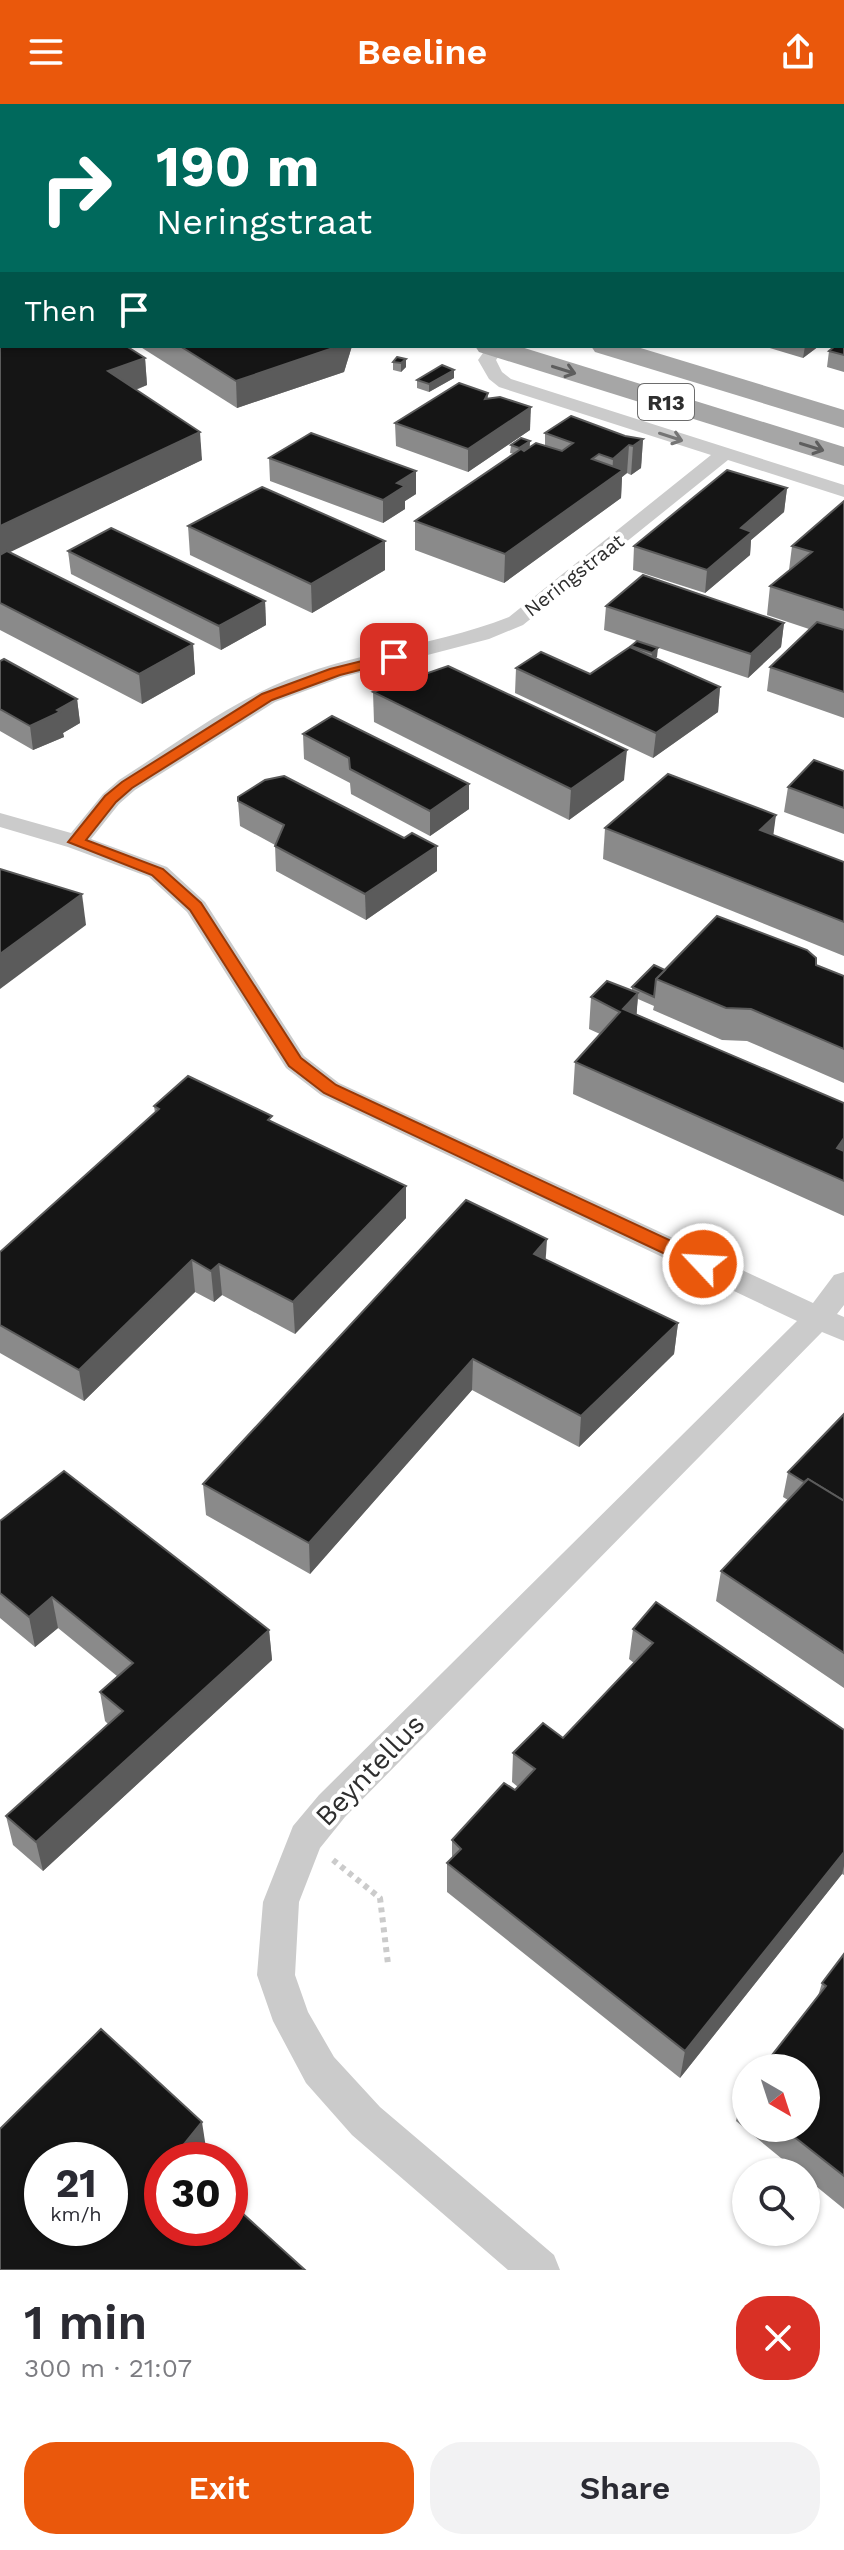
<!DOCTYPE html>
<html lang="en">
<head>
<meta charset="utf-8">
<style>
  :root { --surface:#fff; --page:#f2f2f3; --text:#2b2b33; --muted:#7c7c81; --accent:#ea580c }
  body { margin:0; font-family:"Work Sans",sans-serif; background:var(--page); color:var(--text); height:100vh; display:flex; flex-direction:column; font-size:30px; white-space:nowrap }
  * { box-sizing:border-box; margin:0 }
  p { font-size:26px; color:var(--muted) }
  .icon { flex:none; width:44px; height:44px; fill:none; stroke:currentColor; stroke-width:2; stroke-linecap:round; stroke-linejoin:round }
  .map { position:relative; height:2166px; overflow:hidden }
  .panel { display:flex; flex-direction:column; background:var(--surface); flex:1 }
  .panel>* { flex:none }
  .guide { position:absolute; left:0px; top:0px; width:844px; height:244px; box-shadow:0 2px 6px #0004; background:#00695c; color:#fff; overflow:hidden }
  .needle { width:52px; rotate:141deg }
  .tools { position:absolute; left:732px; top:1950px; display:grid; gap:16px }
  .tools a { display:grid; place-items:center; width:88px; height:88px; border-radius:50%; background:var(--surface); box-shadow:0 2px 6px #0004; font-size:40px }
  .speed { position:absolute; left:24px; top:2038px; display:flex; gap:16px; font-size:40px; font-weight:700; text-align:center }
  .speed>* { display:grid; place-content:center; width:104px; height:104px; border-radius:50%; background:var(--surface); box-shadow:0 2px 6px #0004; line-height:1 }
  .speed small { font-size:20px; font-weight:400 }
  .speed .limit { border:12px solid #d22; background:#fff; color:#111 }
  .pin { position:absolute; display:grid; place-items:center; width:68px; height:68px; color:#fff; margin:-34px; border-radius:16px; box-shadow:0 4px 12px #0006 }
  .me { position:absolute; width:88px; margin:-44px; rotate:295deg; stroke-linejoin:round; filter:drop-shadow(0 0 6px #0008) }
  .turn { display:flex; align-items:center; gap:28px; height:168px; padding:0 24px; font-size:36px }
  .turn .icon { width:104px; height:104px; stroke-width:2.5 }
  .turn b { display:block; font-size:56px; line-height:68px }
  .then { display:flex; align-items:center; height:76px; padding:0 24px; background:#0003; gap:16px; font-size:30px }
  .round { display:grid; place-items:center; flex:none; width:84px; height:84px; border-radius:32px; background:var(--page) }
  .summary { display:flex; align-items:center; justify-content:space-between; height:136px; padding:0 24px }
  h1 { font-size:48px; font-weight:600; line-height:60px }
  .primary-button { display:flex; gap:16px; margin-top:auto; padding:16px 24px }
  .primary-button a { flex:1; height:92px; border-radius:32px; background:var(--accent); color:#fff; font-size:32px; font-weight:600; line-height:92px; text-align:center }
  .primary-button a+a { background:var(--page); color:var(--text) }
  header { display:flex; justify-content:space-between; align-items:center; height:104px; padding:0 24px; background:var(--accent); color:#fff; font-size:36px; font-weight:600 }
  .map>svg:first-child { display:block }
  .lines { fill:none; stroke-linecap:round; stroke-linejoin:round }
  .path { stroke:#cbcbcb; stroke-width:6; stroke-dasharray:5 5; stroke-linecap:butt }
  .minor { fill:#cbcbcb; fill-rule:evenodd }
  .tertiary { stroke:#cbcbcb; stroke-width:36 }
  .primary { fill:#a6a6a6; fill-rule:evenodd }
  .wall { fill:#8a8a8a }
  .shaded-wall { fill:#5b5b5b }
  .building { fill:#151515; stroke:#5b5b5b; stroke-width:2; fill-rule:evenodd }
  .oneway { stroke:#5e5e5e }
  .oneway2 { stroke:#757575 }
  .route { fill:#ea580c; stroke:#983908; stroke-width:2 }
  .labels { text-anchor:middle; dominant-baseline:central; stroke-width:8; stroke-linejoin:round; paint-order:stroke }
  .far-street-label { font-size:20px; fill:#2e2e2e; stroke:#fff }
  .shield { fill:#fff; stroke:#6d6d6d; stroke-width:2 }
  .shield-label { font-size:22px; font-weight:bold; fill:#2e2e2e }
  .near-street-label { font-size:28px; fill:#2e2e2e; stroke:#fff }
</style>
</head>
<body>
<header><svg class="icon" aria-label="menu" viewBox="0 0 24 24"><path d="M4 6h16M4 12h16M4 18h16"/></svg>Beeline<svg class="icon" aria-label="share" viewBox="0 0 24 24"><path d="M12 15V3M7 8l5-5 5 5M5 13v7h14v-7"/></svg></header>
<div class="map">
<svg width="844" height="2166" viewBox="0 0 844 2166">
  <rect width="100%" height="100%" fill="#fff"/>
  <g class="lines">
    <!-- path -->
    <path class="path" d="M333,1756L380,1794L388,1860"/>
    <!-- minor -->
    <g class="minor">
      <path d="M569,0H586L587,2H570Z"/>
      <path d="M842,112L844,113V123L842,122Z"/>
      <path d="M488,242H502L504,245L496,256L502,268L511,275L844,381V393L728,356L523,521L489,535L343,573L275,598L135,686L119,700L91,735L167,763L205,798L304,952L339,979L813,1199L834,1171L844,1168V1201L837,1210L844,1213V1237L822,1228L345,1713L320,1744L299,1798L295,1871L308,1908L334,1953L380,2003L554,2151L560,2166H508L352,2031L306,1979L273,1917L257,1871L263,1798L293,1722L319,1691L797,1217L321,991L286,964L187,808L149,773L68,743L0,723V709L71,729L103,690L119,676C165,647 210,613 258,589C336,549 428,545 509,513L711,351L499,283L489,275L478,256Z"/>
    </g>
    <!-- tertiary -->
    <path class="tertiary" d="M224,2L231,0"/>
    <!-- primary -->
    <g class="primary">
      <path d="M69,0H93L95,2H71Z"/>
      <path d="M130,0H155L157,2H132Z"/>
      <path d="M0,44H2L0,59Z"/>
      <path d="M475,242H518L844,343V362L479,248Z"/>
      <path d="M591,242H634L844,306V324L595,248Z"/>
    </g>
  </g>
  <!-- wall -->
  <g class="wall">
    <path d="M264,0H390L393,2H264Z"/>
    <rect x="412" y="0" width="30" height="2"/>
    <path d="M479,0H560L564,2H480Z"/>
    <path d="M607,0H682V2H612Z"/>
    <path d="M751,0H839L833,2H751Z"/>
    <path d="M842,122L844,123V171L842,170Z"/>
    <path d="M0,183L145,254L147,281L136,286L202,356L9,448L193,540L195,570L142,600L0,526Z"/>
    <path d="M844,235V268L827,263L829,247Z"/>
    <path d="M139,242H352L344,268L237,304Z"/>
    <path d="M763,242H819L803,254Z"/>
    <path d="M406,255V263L401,268L393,266V258Z"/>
    <path d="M454,274L429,288L417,284V276Z"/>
    <path d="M488,289V294L530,326L468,368L396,342L395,319Z"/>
    <path d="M545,329L625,332L643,335L641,364L631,371L627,369L622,373L621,394L504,479L415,446V417L514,350L510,349L511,341L530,337V343L545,341Z"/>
    <path d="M269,354L416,390L405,397V405L383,419L270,377Z"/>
    <path d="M787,384L784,408L751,436L750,451L705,489L633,466L634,442Z"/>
    <path d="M844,397V614L767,587L770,563L809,525L767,511L770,482L789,466L792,442Z"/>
    <path d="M188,422L385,466L312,509L190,451Z"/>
    <path d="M68,447L265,497L266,521L221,546L71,470Z"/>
    <path d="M606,502L784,519L781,543L748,574L641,538L657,553L655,554L720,583L718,608L653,654L515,589L516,564L590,570L631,544L637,537L604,526Z"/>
    <path d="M0,557L77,595L80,619L63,629L64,633L33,646L0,627Z"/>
    <path d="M373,588L624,676L569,716L374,618Z"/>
    <path d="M303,630L469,680V705L430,732L351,690L350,679L304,655Z"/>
    <path d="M844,667V730L784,708L788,683Z"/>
    <path d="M238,697L437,767L366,816L276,767L275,741L240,722Z"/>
    <path d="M605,724L773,731L844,758V852L603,755Z"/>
    <path d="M816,861L844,872V979L747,937L722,936L653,906L654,902L638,895L636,910L844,999V1112L573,990L575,958L600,930L589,925L591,893L632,887V883L665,866Z"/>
    <path d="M154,1002L272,1018L406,1082V1114L295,1230L222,1191L214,1198L195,1188L84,1297L0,1249V1148L155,1009Z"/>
    <path d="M546,1156L678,1219L674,1250L579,1343L472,1286L310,1470L206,1411L203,1380Z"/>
    <path d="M844,1310V1584L716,1497L721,1467L788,1396L783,1393L788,1368Z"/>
    <path d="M0,1417L269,1526L272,1556L43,1767L13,1741L6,1712L108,1620L105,1617L100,1588L117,1572L58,1524L35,1543L0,1514Z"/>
    <path d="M633,1525L844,1626V1771L842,1770L680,1974L447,1788V1759L452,1754V1736L518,1683L512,1678L513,1649L563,1634L634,1559L629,1555Z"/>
    <path d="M844,1850V2105L806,2074V2068H798L736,2017L742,1991L746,1985V2024H806L818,1892L822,1879Z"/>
  </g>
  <!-- shaded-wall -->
  <g class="shaded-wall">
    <path d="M330,0H366V1L330,2Z"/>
    <path d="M696,0H712L706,2H696Z"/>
    <path d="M810,0H839L833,2H810Z"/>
    <path d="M0,71H2V92L0,93Z"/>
    <rect x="842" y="78" width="2" height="14"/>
    <path d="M339,242H352L344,268L237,304L236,277Z"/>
    <path d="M805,242H819L803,254Z"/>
    <path d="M145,254L147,281L111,295L108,267Z"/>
    <path d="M406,255V263L401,268V259Z"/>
    <path d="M454,266V274L429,288V280Z"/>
    <path d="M531,303L530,326L468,368V345Z"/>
    <path d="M200,328L202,356L0,453V422Z"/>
    <path d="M643,335L641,364L631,371L633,342Z"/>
    <path d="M530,337L529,345L519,352V344Z"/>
    <path d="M629,341L627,369L622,373L621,394L504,479L505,450L612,374L613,355Z"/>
    <path d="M416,367V390L405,397V405L383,419V396L397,379Z"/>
    <path d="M787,384L784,408L751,436L750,451L705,489L707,466L741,424Z"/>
    <path d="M385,437V466L312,509L311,480Z"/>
    <path d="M265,497L266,521L221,546L219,522Z"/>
    <path d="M784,519L781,543L748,574L751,550Z"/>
    <path d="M193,540L195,570L142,600L139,570Z"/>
    <path d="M658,544L657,553L651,558L652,549Z"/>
    <path d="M720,583L718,608L653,654L656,629Z"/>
    <path d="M77,595L80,619L63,629L64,633L33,646L30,622Z"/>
    <path d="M627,646L624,676L569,716L571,685Z"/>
    <path d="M469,680V705L430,732V707Z"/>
    <path d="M776,711L772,741L760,726Z"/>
    <path d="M437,742V767L366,816L365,790Z"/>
    <path d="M82,790L86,821L0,885V850Z"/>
    <path d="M638,889L636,921L623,905Z"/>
    <path d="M844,1034V1050L837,1044Z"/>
    <path d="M406,1082V1114L295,1230L293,1198Z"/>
    <path d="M547,1135L545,1166L534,1150Z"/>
    <path d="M192,1156L195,1188L84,1297L79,1266Z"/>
    <path d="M219,1160L222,1191L214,1198L211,1167Z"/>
    <path d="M678,1219L674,1250L579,1343L581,1312Z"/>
    <path d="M473,1255L472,1286L310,1470L309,1439Z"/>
    <path d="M52,1493L58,1524L35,1543L29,1513Z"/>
    <path d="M269,1526L272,1556L43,1767L36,1738Z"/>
    <path d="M844,1748V1762L842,1770L680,1974L685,1947Z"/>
    <path d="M202,2018L206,2044L197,2056H178L177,2049Z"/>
  </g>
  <!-- building -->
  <g class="building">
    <path d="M270,0H331L334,2L306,1L301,2H274Z"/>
    <path d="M368,0H389L393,2H372Z"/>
    <path d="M423,0H442L427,2Z"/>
    <path d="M533,0H560L564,2L529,1Z"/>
    <path d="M638,0H674L668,2H642Z"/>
    <path d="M757,0H792L787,2H763Z"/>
    <path d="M2,52V71H0V53Z"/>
    <path d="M842,64L844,66V78H842Z"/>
    <path d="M842,122L844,123V147L842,146Z"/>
    <path d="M0,183H2V242H126L145,254L108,267L200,328L0,422Z"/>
    <path d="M844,235V251L829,247L835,242H842V237Z"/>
    <path d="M180,242H339L236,277Z"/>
    <path d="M397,253L406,255L401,259L393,258Z"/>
    <path d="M442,261L454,266L429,280L417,276Z"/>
    <path d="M459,279L488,289L485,295L500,293L531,303L468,345L395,319Z"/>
    <path d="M571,312L625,332L643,335L633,342L629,341L613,355L599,350L592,355L623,366L505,450L415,417L521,345L524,347L536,339L562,347L573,339L545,329Z"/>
    <path d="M311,329L416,367L397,379L405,382L383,396L269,354Z"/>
    <path d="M521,334L530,337L519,344L511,341Z"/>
    <path d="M727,366L787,384L741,424L752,428L707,466L634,442Z"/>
    <path d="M262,383L385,437L311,480L188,422Z"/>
    <path d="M844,397V506L770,482L812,448L792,442Z"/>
    <path d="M111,424L265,497L219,522L68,447Z"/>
    <path d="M7,447L193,540L139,570L0,499V451Z"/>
    <path d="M643,471L784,519L751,550L606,502Z"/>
    <path d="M817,518L844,526V588L770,563Z"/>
    <path d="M637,537L658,544L652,549L631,542Z"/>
    <path d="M630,543L720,583L656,629L516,564L541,548L590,570Z"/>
    <path d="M4,555L77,595L57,606L60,608L30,622L0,605V557Z"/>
    <path d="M448,562L627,646L571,685L373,588Z"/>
    <path d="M332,612L469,680L430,707L350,665L349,654L303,630Z"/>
    <path d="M814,656L844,667V704L788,683Z"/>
    <path d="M668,670L776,711L760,726L844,758V818L605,724Z"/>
    <path d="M284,672L404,734L412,729L437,742L365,790L275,742L284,721L238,697V693L265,676Z"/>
    <path d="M0,765L82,790L0,850Z"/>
    <path d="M717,812L807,846L816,854V861L844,872V945L751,905L726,904L656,875Z"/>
    <path d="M654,861L665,866L656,875L654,893L632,883Z"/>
    <path d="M607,877L638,889L623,905L844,999V1034L837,1044L844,1047V1077L575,958L620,908L591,893Z"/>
    <path d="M188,972L272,1012L268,1016L406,1082L293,1198L219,1160L211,1167L192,1156L79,1266L0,1221V1148L159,1005L154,1002Z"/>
    <path d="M466,1096L547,1135L534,1150L678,1219L581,1312L473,1255L309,1439L203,1380Z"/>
    <path d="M844,1310V1397L808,1375L804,1378L788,1368Z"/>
    <path d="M64,1367L269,1526L36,1738L6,1712L123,1607L100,1588L133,1559L52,1493L29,1513L0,1489V1417Z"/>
    <path d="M808,1375L844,1397V1549L721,1467Z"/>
    <path d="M656,1498L844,1626V1748L685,1947L447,1759L461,1745L452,1736L504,1679L515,1686L535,1665L513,1649L543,1619L563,1634L653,1539L633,1525Z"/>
    <path d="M844,1850V2072L783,2024H806V1964H762L826,1882L822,1879Z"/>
    <path d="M101,1925L202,2018L177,2049L184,2056H162V2124H230V2098L305,2166H0V2025ZM42,2056H110V2124H42Z"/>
  </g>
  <!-- one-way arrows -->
  <defs><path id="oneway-shaft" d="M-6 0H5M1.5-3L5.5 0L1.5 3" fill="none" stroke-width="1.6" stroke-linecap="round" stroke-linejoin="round" transform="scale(2)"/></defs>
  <g class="oneway">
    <use href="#oneway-shaft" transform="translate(564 266) rotate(17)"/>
    <use href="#oneway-shaft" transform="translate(812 343) rotate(17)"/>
  </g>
  <use class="oneway2" href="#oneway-shaft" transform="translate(671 333) rotate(18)"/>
  <!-- route -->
  <path class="route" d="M394,549L399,550V556L340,571L272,596L132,684L116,698L86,736L163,765L201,799L301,954L336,981L710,1155L713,1160L710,1165H697L324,989L289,962L190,806L152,771L68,738L105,692L122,678L262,590L330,565Z"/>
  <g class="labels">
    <!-- far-street labels -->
    <g class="far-street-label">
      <text transform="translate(574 471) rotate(-38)">Neringstraat</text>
    </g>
    <!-- shield labels -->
    <rect class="shield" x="638" y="280" width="56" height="36" rx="6"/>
    <g class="shield-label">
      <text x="666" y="298">R13</text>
    </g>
    <!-- near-street labels -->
    <g class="near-street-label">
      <text transform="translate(370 1666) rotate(-46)">Beyntellus</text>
    </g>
  </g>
</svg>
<div class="tools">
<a><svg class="needle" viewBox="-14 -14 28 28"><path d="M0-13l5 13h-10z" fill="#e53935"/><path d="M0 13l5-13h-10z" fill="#7c7c81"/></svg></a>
<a><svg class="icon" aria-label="search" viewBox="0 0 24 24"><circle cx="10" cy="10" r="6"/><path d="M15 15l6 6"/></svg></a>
</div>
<div class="speed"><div>21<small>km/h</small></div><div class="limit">30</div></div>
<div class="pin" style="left:394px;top:553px;background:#d93025"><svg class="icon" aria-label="arrive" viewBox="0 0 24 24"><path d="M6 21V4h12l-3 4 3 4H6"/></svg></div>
<svg class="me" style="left:703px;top:1160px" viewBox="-20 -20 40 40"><circle r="17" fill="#ea580c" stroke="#fff" stroke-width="3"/><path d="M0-11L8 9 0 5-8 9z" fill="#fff"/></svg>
<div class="guide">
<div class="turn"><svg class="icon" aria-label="right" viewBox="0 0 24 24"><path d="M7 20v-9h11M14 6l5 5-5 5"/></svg><div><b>190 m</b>Neringstraat</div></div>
<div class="then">Then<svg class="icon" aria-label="arrive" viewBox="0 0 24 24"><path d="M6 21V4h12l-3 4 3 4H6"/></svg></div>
</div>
</div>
<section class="panel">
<div class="summary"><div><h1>1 min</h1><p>300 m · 21:07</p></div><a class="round" style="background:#d93025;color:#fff"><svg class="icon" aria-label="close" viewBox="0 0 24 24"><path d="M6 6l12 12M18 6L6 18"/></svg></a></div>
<div class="primary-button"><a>Exit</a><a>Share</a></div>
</section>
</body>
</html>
